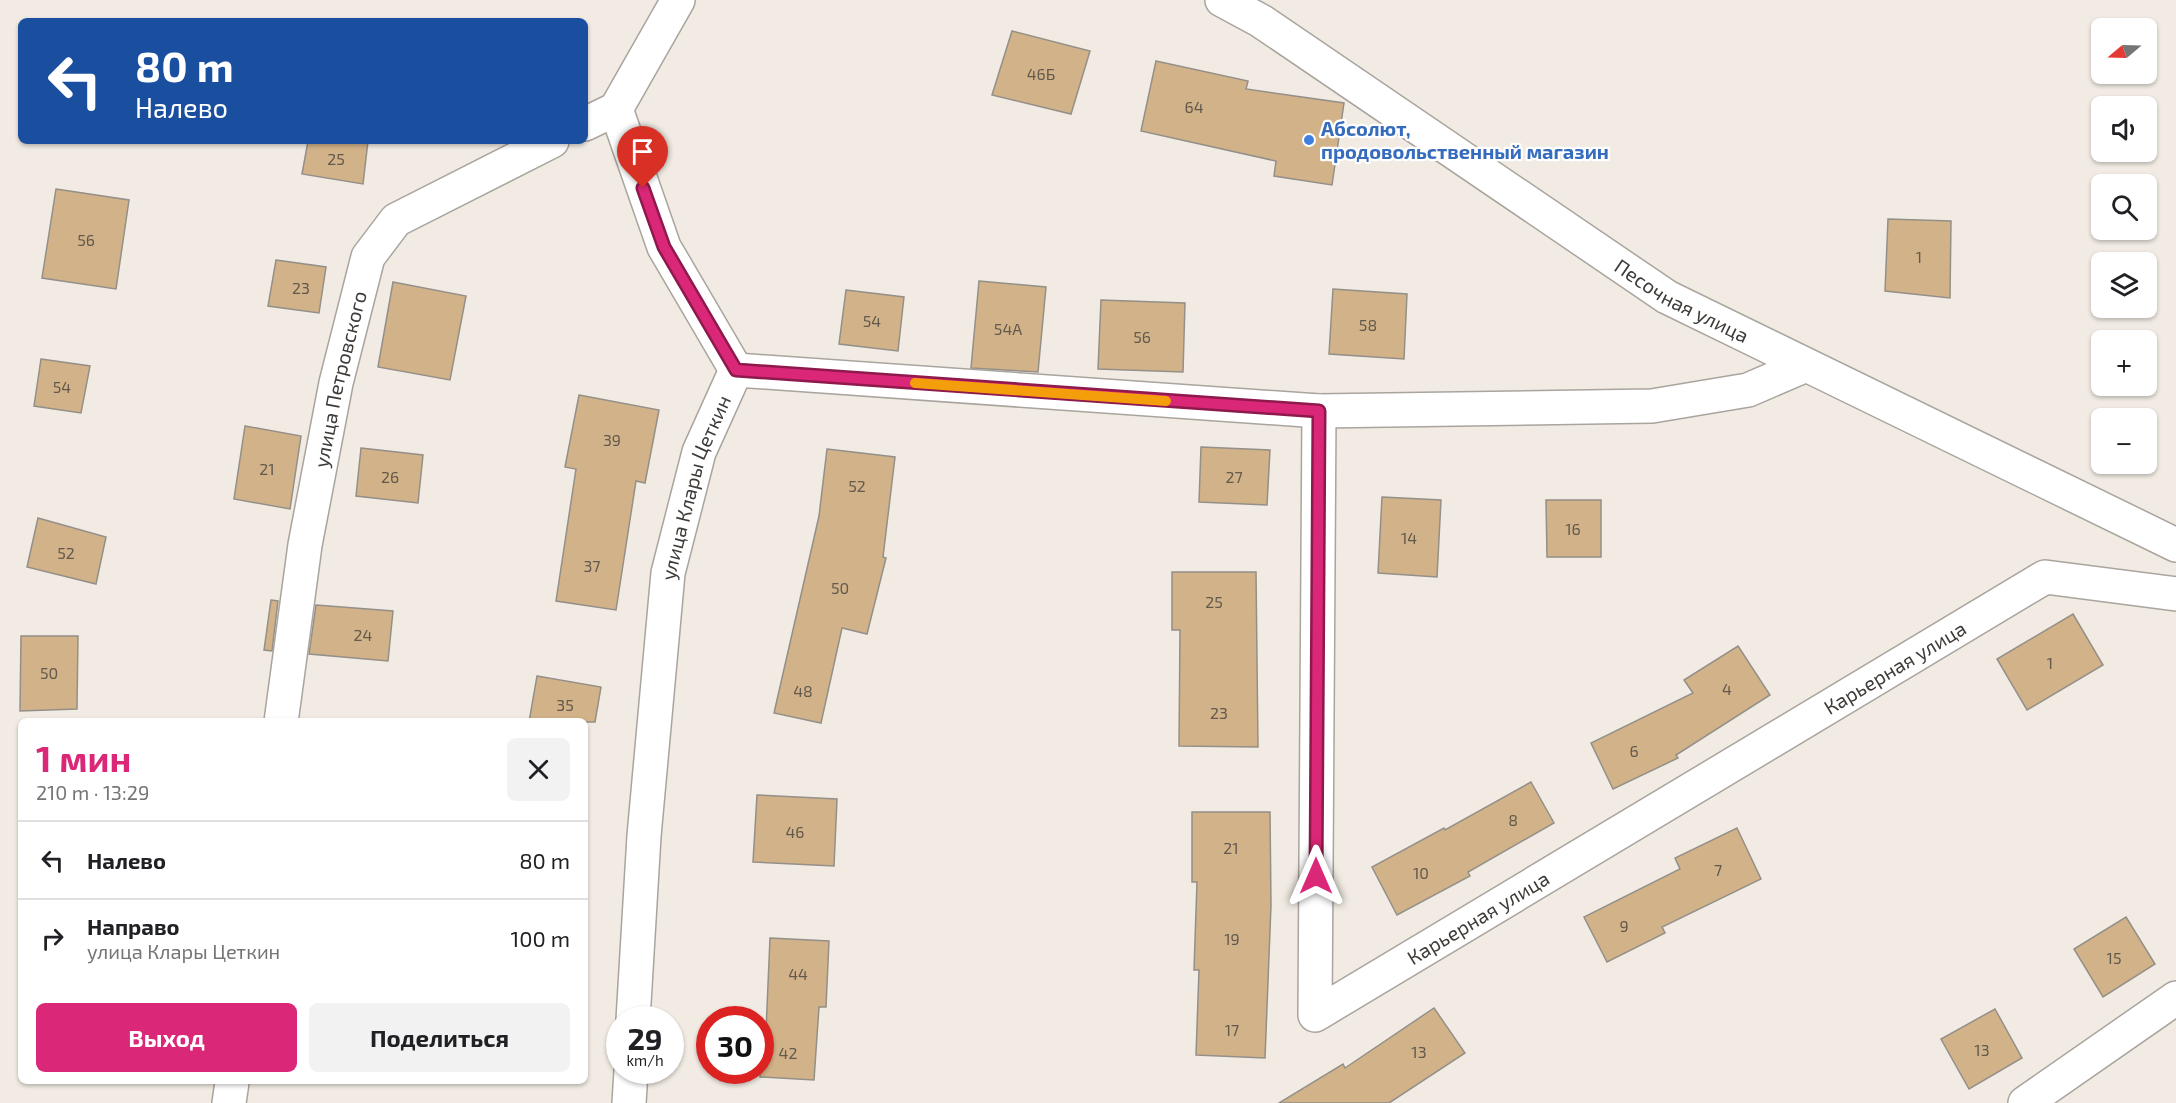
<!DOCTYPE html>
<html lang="ru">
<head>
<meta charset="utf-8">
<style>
  :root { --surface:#fff; --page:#f2f2f2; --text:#202124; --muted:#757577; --line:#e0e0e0; --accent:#db2777 }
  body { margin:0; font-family:"Exo 2",sans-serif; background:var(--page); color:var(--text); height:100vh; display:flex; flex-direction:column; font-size:22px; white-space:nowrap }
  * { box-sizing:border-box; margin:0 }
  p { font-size:20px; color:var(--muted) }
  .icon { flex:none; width:33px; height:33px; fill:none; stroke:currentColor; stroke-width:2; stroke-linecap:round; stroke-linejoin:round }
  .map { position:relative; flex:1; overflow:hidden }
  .details { position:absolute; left:18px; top:718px; width:570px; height:366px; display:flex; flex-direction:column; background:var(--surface); border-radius:9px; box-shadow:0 2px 4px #0004 }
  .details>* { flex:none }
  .top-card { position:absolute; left:18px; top:18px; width:570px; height:126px; border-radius:9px; box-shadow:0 2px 4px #0004; background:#1a4fa0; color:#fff; overflow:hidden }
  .needle { width:39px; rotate:251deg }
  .fabs { position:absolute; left:2091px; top:18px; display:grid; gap:12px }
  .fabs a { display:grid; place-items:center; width:66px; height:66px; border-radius:9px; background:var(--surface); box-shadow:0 2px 4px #0004; font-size:30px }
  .speed { position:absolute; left:606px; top:1006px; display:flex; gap:12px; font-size:30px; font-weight:700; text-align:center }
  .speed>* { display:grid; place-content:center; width:78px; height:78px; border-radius:50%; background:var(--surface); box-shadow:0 2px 4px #0004; line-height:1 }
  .speed small { font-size:15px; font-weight:400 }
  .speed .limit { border:9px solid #d22; background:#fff; color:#111 }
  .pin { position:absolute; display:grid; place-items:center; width:51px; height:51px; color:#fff; margin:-62px -26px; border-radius:50% 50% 50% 0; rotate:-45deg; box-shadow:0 0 6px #0007 }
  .pin .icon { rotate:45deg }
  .me { position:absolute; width:66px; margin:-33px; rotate:0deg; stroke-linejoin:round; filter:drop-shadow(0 0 4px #0008) }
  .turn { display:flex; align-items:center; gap:21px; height:126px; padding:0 18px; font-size:27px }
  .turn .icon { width:78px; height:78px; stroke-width:2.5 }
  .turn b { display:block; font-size:42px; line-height:51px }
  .round { display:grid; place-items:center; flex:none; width:63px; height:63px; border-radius:9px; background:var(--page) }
  .summary { display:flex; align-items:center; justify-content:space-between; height:102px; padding:0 18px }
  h1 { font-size:36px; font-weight:700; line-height:45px; color:var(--accent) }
  .button { display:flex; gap:12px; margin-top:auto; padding:12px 18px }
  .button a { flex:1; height:69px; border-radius:9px; background:var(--accent); color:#fff; font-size:24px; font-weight:700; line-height:69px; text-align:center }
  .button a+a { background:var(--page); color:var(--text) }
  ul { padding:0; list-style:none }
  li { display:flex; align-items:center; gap:18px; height:78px; padding:0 18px; border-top:2px solid var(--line) }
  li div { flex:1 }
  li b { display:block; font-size:22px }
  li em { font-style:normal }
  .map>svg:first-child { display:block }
  .building { fill:#d2b389; stroke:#948f88; stroke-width:1.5 }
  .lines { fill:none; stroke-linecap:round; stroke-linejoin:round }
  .street-casing { stroke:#a9a49d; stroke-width:36 }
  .street { stroke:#fff; stroke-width:33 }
  .route-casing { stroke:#8e194d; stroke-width:15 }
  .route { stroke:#db2777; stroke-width:10 }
  .slow { stroke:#f59e0b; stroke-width:10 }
  .shop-dot { fill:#3f7fe0; stroke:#fff; stroke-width:2 }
  .labels { text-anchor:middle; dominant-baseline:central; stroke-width:4.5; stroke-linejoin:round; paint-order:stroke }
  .number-label { font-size:16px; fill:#63594c }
  .shop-label { font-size:20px; font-weight:bold; fill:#366cbe; stroke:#fff; text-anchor:start }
  .street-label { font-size:20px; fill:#3e3b38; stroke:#fff }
</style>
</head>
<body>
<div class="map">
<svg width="2176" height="1103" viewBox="0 0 2176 1103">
  <rect width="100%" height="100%" fill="#f1ebe3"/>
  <!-- building -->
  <g class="building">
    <path d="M1012,31L1090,51L1071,114L992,95Z"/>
    <path d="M1156,61L1248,81L1246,89L1344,103L1332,185L1274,176L1276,161L1141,131Z"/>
    <path d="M308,141H368L363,184L302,174Z"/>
    <path d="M56,189L129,200L116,289L42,278Z"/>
    <path d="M1888,219L1951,221L1950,298L1885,291Z"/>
    <path d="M276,260L326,267L319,313L268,306Z"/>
    <path d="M979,281L1046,287L1038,372L971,368Z"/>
    <path d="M393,282L466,296L450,380L378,367Z"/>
    <path d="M1333,289L1407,294L1404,359L1329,354Z"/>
    <path d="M846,290L904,297L898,351L839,344Z"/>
    <path d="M1101,300L1185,303L1183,372L1098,369Z"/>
    <path d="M41,359L90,366L81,413L34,406Z"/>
    <path d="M579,395L659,410L645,483L636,481L616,610L556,601L576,469L565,467Z"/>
    <path d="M245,426L301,436L290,509L234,499Z"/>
    <path d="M1201,447L1270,450L1267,505L1199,502Z"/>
    <path d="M361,448L423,455L418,503L356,496Z"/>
    <path d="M827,449L895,457L883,557L886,558L867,634L842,628L821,723L774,713L819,516Z"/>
    <path d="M1382,497L1441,500L1437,577L1378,573Z"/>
    <path d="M1546,500H1601V557H1547Z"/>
    <path d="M38,518L106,537L96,584L27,567Z"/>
    <path d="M1172,572H1256L1258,747L1179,746L1180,630H1172Z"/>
    <path d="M271,600L278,601L272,651L264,650Z"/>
    <path d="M316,605L393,611L388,661L309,654Z"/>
    <path d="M2073,614L2103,665L2027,710L1997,659Z"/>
    <path d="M21,636H78L77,709L20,711Z"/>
    <path d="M1738,646L1770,695L1676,755L1678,758L1613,789L1591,743L1693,693L1684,680Z"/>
    <path d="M537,676L601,687L595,722H529Z"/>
    <path d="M1531,782L1554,823L1468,872L1470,876L1397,915L1372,867L1444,828L1445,830Z"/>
    <path d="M757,795L837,799L834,866L753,862Z"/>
    <path d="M1192,812H1270L1271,905L1265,1058L1196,1055L1199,970H1194L1197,882H1192Z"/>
    <path d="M1737,828L1761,879L1662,927L1665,933L1607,962L1584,917L1680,869L1675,858Z"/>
    <path d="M2126,917L2155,964L2103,997L2074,949Z"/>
    <path d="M770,938L829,941L826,1007H819L814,1080L760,1077V1030L766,1031Z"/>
    <path d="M1434,1008L1465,1053L1389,1103H1279L1343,1064L1345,1068Z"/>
    <path d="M1995,1009L2022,1058L1969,1089L1941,1039Z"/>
  </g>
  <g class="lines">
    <defs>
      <g id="street">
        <path id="s1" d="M1222,0L1261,21L1667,297L2176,545"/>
        <path d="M585,124L616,109"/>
        <path d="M736,370L1319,411L1652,406L1748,390L1806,365"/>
        <path id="s2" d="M1319,411L1315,1015L2045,577L2176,594"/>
        <path id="s3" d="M281,722L305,545L336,383L368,257L396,220L552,141"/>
        <path id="s4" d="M633,1020L644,836L668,573L699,452L736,370L664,247L616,109L678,0"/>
        <path d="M229,1103L232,1082"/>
        <path d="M629,1103L631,1071"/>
        <path d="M2025,1103L2176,998"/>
      </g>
    </defs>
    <!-- street casing -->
    <use href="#street" class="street-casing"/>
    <!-- street -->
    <use href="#street" class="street"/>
  </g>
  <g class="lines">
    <defs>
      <path id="route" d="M643,188L664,247L736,370L1319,411L1316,876"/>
    </defs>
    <!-- route casing -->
    <use href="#route" class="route-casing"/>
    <!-- route -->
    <use href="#route" class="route"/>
    <!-- slow -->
    <path class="slow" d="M915,383L1166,401"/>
  </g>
  <!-- markers -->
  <circle class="shop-dot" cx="1309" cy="140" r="6"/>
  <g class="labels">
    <!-- number labels -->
    <g class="number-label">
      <text x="1041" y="73">46Б</text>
      <text x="1194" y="106">64</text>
      <text x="336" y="158">25</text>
      <text x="86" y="239">56</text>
      <text x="1919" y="256">1</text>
      <text x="301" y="287">23</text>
      <text x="872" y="320">54</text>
      <text x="1368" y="324">58</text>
      <text x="1008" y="328">54А</text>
      <text x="1142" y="336">56</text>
      <text x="62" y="386">54</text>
      <text x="612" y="439">39</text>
      <text x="267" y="468">21</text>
      <text x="390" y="476">26</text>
      <text x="1234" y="476">27</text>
      <text x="857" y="485">52</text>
      <text x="1573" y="528">16</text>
      <text x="1409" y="537">14</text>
      <text x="66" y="552">52</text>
      <text x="592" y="565">37</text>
      <text x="840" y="587">50</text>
      <text x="1214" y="601">25</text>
      <text x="363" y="634">24</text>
      <text x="2050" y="662">1</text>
      <text x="49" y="672">50</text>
      <text x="1727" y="688">4</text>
      <text x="803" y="690">48</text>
      <text x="565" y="704">35</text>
      <text x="1219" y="712">23</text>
      <text x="1634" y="750">6</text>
      <text x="1513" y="819">8</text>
      <text x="795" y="831">46</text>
      <text x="1231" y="847">21</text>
      <text x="1718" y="869">7</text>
      <text x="1421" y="872">10</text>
      <text x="1624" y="925">9</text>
      <text x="1232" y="938">19</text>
      <text x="2114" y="957">15</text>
      <text x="798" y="973">44</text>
      <text x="1232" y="1029">17</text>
      <text x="1982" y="1049">13</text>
      <text x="1419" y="1051">13</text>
      <text x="788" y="1052">42</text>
    </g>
    <!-- shop labels -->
    <g class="shop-label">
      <text x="1321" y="128">Абсолют,<tspan x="1321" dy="23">продовольственный магазин</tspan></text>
    </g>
    <!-- street labels -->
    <g class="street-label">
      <text stroke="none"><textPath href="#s1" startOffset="550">Песочная улица</textPath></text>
      <text stroke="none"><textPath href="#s3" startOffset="348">улица Петровского</textPath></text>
      <text stroke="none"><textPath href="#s4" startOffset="538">улица Клары Цеткин</textPath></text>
      <text stroke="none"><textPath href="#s2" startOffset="1280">Карьерная улица</textPath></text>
      <text stroke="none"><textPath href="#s2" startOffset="794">Карьерная улица</textPath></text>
    </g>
  </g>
</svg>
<div class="fabs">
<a><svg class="needle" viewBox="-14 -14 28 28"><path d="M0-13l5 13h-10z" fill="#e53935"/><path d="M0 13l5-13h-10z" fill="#757577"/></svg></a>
<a><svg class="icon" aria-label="sound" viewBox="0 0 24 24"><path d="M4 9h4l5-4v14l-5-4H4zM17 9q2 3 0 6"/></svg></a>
<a><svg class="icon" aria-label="search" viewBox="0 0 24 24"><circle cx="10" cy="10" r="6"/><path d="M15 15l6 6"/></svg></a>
<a><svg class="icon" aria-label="layers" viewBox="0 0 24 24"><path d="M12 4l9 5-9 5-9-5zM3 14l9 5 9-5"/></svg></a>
<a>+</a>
<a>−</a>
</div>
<div class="speed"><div>29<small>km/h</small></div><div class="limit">30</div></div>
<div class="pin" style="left:643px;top:188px;background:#d93025"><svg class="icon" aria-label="arrive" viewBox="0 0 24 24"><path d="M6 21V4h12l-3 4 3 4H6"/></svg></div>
<svg class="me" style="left:1316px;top:876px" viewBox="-20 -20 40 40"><path d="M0-17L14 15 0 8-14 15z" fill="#db2777" stroke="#fff" stroke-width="4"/></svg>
<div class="top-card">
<div class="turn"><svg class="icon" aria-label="left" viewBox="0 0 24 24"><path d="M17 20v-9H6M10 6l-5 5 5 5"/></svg><div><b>80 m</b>Налево</div></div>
</div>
<section class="details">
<div class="summary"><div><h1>1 мин</h1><p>210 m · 13:29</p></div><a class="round"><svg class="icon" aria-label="close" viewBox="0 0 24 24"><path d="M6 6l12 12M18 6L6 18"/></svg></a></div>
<ul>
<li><svg class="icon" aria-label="left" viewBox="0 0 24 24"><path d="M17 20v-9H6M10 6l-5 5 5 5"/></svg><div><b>Налево</b></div><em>80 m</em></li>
<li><svg class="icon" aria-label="right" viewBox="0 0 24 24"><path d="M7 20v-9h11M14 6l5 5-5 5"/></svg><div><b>Направо</b><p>улица Клары Цеткин</p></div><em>100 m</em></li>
</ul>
<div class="button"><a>Выход</a><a>Поделиться</a></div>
</section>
</div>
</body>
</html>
